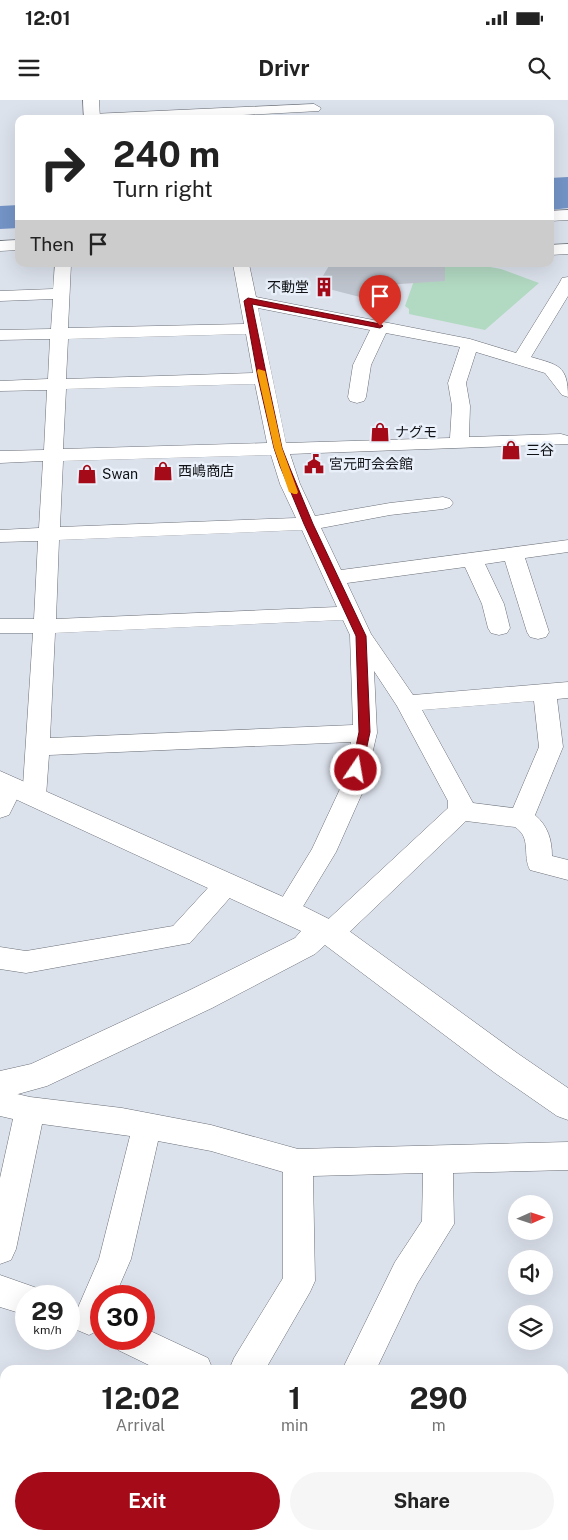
<!DOCTYPE html>
<html lang="en">
<head>
<meta charset="utf-8">
<style>
  :root { --surface:#fff; --page:#f6f6f6; --text:#222; --muted:#767676; --accent:#a40a18 }
  body { margin:0; font-family:"Public Sans","Noto Sans JP",sans-serif; background:var(--page); color:var(--text); height:100vh; display:flex; flex-direction:column; font-size:19px; white-space:nowrap }
  * { box-sizing:border-box; margin:0 }
  p { font-size:16px; color:var(--muted) }
  .icon { flex:none; width:28px; height:28px; fill:none; stroke:currentColor; stroke-width:2; stroke-linecap:round; stroke-linejoin:round }
  .map { position:relative; flex:1; overflow:hidden }
  .sheet { position:absolute; left:0px; top:1265px; width:569px; height:175px; display:flex; flex-direction:column; background:var(--surface); border-radius:15px 15px 0 0; box-shadow:0 5px 20px #0002 }
  .sheet>* { flex:none }
  .hud { position:absolute; left:15px; top:15px; width:539px; height:152px; border-radius:10px; box-shadow:0 5px 20px #0002; background:#fff; color:var(--text); overflow:hidden }
  .needle { width:32px; rotate:87deg }
  .buttons { position:absolute; left:508px; top:1095px; display:grid; gap:10px }
  .buttons a { display:grid; place-items:center; width:45px; height:45px; border-radius:50%; background:var(--surface); box-shadow:0 5px 20px #0002; font-size:25px }
  .speed { position:absolute; left:15px; top:1185px; display:flex; gap:10px; font-size:25px; font-weight:700; text-align:center }
  .speed>* { display:grid; place-content:center; width:65px; height:65px; border-radius:50%; background:var(--surface); box-shadow:0 5px 20px #0002; line-height:1 }
  .speed small { font-size:12px; font-weight:400 }
  .speed .limit { border:8px solid #d22; background:#fff; color:#111 }
  .pin { position:absolute; display:grid; place-items:center; width:42px; height:42px; color:#fff; margin:-51px -21px; border-radius:50% 50% 50% 0; rotate:-45deg; box-shadow:0 0 5px #0007 }
  .pin .icon { rotate:45deg }
  .me { position:absolute; width:55px; margin:-28px; rotate:12deg; stroke-linejoin:round; filter:drop-shadow(0 0 4px #0008) }
  .turn { display:flex; align-items:center; gap:18px; height:105px; padding:0 15px; font-size:22px }
  .turn .icon { width:65px; height:65px; stroke-width:2.5 }
  .turn b { display:block; font-size:35px; line-height:42px }
  .then { display:flex; align-items:center; height:48px; padding:0 15px; background:#0003; gap:10px; font-size:19px }
  .eta { display:flex; justify-content:space-evenly; align-items:center; height:85px; text-align:center }
  .eta b { font-size:30px; font-weight:700; line-height:35px }
  .action { display:flex; gap:10px; margin-top:auto; padding:10px 15px }
  .action a { flex:1; height:58px; border-radius:30px; background:var(--accent); color:#fff; font-size:20px; font-weight:700; line-height:58px; text-align:center }
  .action a+a { background:var(--page); color:var(--text) }
  .status { display:flex; justify-content:space-between; align-items:center; height:35px; padding:0 25px; background:var(--surface); direction:ltr }
  .status svg { height:14px; fill:currentColor }
  header { display:flex; justify-content:space-between; align-items:center; height:65px; padding:0 15px; background:var(--surface); font-size:22px; font-weight:700 }
  .map>svg:first-child { display:block }
  .green { fill:#b2d9c2 }
  .water { fill:#7494c7 }
  .building { fill:#bec4cd }
  .lines { fill:none; stroke-linecap:round; stroke-linejoin:round }
  .minor-casing { stroke:#6b7078; stroke-width:1 }
  .tertiary-casing { stroke:#6b7078; stroke-width:1 }
  .minor { fill:#fff; fill-rule:evenodd }
  .tertiary { fill:#fff; fill-rule:evenodd }
  .route { fill:#a40a18; stroke:#6b0610 }
  .slow { fill:#f59e0b }
  .labels { text-anchor:middle; dominant-baseline:central; stroke-width:5; stroke-linejoin:round; paint-order:stroke }
  .far-poi-label { font-size:14px; fill:#101216; stroke:#e9f0f9; text-anchor:start }
</style>
</head>
<body>
<div class="status"><b>12:01</b><svg viewBox="0 0 49 12"><path d="M0 12V9h3v3zM5 12V6h3v6zM10 12V3h3v9zM15 12V0h3v12zM26 1h20v11H26zM47 4h2v5h-2z"/></svg></div>
<header><svg class="icon" aria-label="menu" viewBox="0 0 24 24"><path d="M4 6h16M4 12h16M4 18h16"/></svg>Drivr<svg class="icon" aria-label="search" viewBox="0 0 24 24"><circle cx="10" cy="10" r="6"/><path d="M15 15l6 6"/></svg></header>
<div class="map">
<svg width="568" height="1440" viewBox="0 0 568 1440">
  <rect width="100%" height="100%" fill="#dce2ec"/>
  <!-- green -->
  <path class="green" d="M420,164H474L501,169L539,183L485,230L409,214V209L405,206Z"/>
  <!-- water -->
  <g class="water">
    <path d="M568,77V108L550,110V78Z"/>
    <path d="M19,105V128L0,129V106Z"/>
  </g>
  <!-- building -->
  <path class="building" d="M330,164H445V181L385,185L374,195L360,197L317,186Z"/>
  <g class="lines">
    <defs>
      <g id="minor">
        <path d="M314,4L321,8L319,11L169,19L85,18L87,15L92,14Z"/>
        <path d="M568,144V154L550,155V145Z"/>
        <path d="M55,164H71L68,228L244,224L233,164H249L256,197L470,239L516,253L560,182L562,178L568,177V196L531,257C558,265 568,265 568,297L562,295L545,273L476,252L466,283L470,306L469,337L561,334L568,336V344L290,354L300,384L315,416L390,403L443,397L450,399L453,403L450,407L443,409L390,415L321,428L341,470L568,440V452L525,458L549,532L546,537L538,539L530,537L527,532L505,461L485,464L504,504L510,528L507,533L499,535L491,533L488,528L482,504L465,467L347,483L371,534L413,595L568,582V598L557,599L563,647L535,715C548,726 552,740 552,756L568,760V780L530,770C522,755 532,738 515,727L466,721L340,841L331,844L322,841L318,833L322,825L448,708V701L397,606L374,571L377,633L364,689L336,752L296,818L287,821L278,818L274,811L312,749L340,689L351,642L49,655L46,696L43,702L34,705L25,702L22,696V689L9,715L0,718V685L2,681L11,678L20,681L23,686L33,533H0V519H34L38,441L0,442V430L39,428L43,361L0,363V351L44,350L47,290L0,291V281L48,279L50,239L0,240V230L51,229L53,199L0,201V191L53,189ZM258,208L370,230L353,265L348,297L350,301L357,303L364,301L366,297L371,265L386,233L460,247L448,283L452,306L450,338L286,343ZM246,234L253,273L66,279L68,239ZM255,284L267,343L63,349L66,289ZM271,355L280,384L296,418L60,427L63,361ZM302,430L337,507L56,519L59,440ZM343,520L350,535L353,625L50,638L55,533ZM534,601L539,647L513,708L473,703L422,610Z"/>
        <path d="M226,775L235,778L239,785L235,792L190,843L26,873L0,869V847L26,851L173,826L217,778Z"/>
        <path d="M0,990L30,997L122,1008L211,1025L298,1049L568,1042V1070L453,1073L454,1124L417,1184L376,1270H342L395,1162L422,1121L423,1073L313,1076L315,1181L310,1192L265,1270H229L234,1258L283,1178V1072L211,1051L158,1041L131,1159L115,1196H101V1229L89,1235L77,1230L73,1219L99,1159L130,1036L42,1024L16,1149L11,1160L0,1164V1078L13,1019L0,1016Z"/>
        <path d="M0,1175L37,1188L41,1196H26V1215L0,1207Z"/>
        <path d="M144,1228L208,1258L213,1270H159L118,1250L114,1239H144Z"/>
        <path d="M0,1341L5,1343V1377L0,1375Z"/>
        <path d="M564,1412L568,1413V1440H550L548,1435H564Z"/>
        <path d="M109,1435H148L150,1440H111Z"/>
        <path d="M186,1435H222L220,1440H184Z"/>
      </g>
      <g id="tertiary">
        <path d="M83,0H99L100,19H84Z"/>
        <path d="M568,110V120L550,121V111Z"/>
        <path d="M19,140V150L0,151V141Z"/>
        <path d="M0,671L297,803L341,825L517,953L568,988V1020L557,1016L495,973L325,845L315,854L212,908L47,986L0,999V971L31,964L190,890L295,838L301,831L0,692Z"/>
      </g>
    </defs>
    <!-- minor casing -->
    <use href="#minor" class="minor-casing"/>
    <!-- tertiary casing -->
    <use href="#tertiary" class="tertiary-casing"/>
    <!-- minor -->
    <use href="#minor" class="minor"/>
    <!-- tertiary -->
    <use href="#tertiary" class="tertiary"/>
  </g>
  <!-- route -->
  <path class="route" d="M248,198L380,224L383,226L380,228L252,204L267,278L282,348L289,366L313,424L366,536L370,632L362,670L356,674L351,670L359,632L356,536L304,424L280,366L274,348L258,278L244,201Z"/>
  <!-- slow -->
  <path class="slow" d="M258,269L265,271L282,348L298,392L297,394H294L289,392L274,348L257,271Z"/>
  <!-- icons -->
  <defs>
    <symbol id="building-bare" viewBox="-9 -9 18 18"><path d="M-4-6H4V6H1V3H-1V6H-4ZM-2.5-4.3h1.7v1.8h-1.7ZM.8-4.3h1.7v1.8H.8ZM-2.5-1h1.7V.8h-1.7ZM.8-1h1.7V.8H.8Z" fill="#a40a18" stroke="#e9f0f9" stroke-width="2.5" paint-order="stroke"/></symbol>
    <symbol id="shop-bare" viewBox="-9 -9 18 18"><path d="M-5-2.5h2.3a2.7 3.5 0 0 1 5.4 0H5L5.5 6h-11ZM-1.5-2.5h3a1.5 2.3 0 0 0-3 0Z" fill="#a40a18" stroke="#e9f0f9" stroke-width="2.5" paint-order="stroke"/></symbol>
    <symbol id="civic-bare" viewBox="-9 -9 18 18"><path d="M-.6-6.5H3V-4.5H.6V-3L4-1V1h2V6H-6V1h2V-1L-.6-3ZM-1.2 2.5V6h2.4V2.5Z" fill="#a40a18" stroke="#e9f0f9" stroke-width="2.5" paint-order="stroke"/></symbol>
  </defs>
  <g fill-rule="evenodd">
    <use href="#building-bare" x="310" y="173" width="28" height="28"/>
    <use href="#shop-bare" x="366" y="318" width="28" height="28"/>
    <use href="#shop-bare" x="497" y="336" width="28" height="28"/>
    <use href="#civic-bare" x="300" y="350" width="28" height="28"/>
    <use href="#shop-bare" x="149" y="357" width="28" height="28"/>
    <use href="#shop-bare" x="73" y="360" width="28" height="28"/>
  </g>
  <g class="labels">
    <!-- far-poi labels -->
    <g class="far-poi-label">
      <text x="309" y="187" text-anchor="end">不動堂</text>
      <text x="395" y="332">ナグモ</text>
      <text x="526" y="350">三谷</text>
      <text x="329" y="364">宮元町会会館</text>
      <text x="178" y="371">西嶋商店</text>
      <text x="102" y="374">Swan</text>
    </g>
  </g>
</svg>
<div class="buttons">
<a><svg class="needle" viewBox="-14 -14 28 28"><path d="M0-13l5 13h-10z" fill="#e53935"/><path d="M0 13l5-13h-10z" fill="#767676"/></svg></a>
<a><svg class="icon" aria-label="sound" viewBox="0 0 24 24"><path d="M4 9h4l5-4v14l-5-4H4zM17 9q2 3 0 6"/></svg></a>
<a><svg class="icon" aria-label="layers" viewBox="0 0 24 24"><path d="M12 4l9 5-9 5-9-5zM3 14l9 5 9-5"/></svg></a>
</div>
<div class="speed"><div>29<small>km/h</small></div><div class="limit">30</div></div>
<div class="pin" style="left:380px;top:226px;background:#d93025"><svg class="icon" aria-label="arrive" viewBox="0 0 24 24"><path d="M6 21V4h12l-3 4 3 4H6"/></svg></div>
<svg class="me" style="left:356px;top:670px" viewBox="-20 -20 40 40"><circle r="17" fill="#a40a18" stroke="#fff" stroke-width="3"/><path d="M0-11L8 9 0 5-8 9z" fill="#fff"/></svg>
<div class="hud">
<div class="turn"><svg class="icon" aria-label="right" viewBox="0 0 24 24"><path d="M7 20v-9h11M14 6l5 5-5 5"/></svg><div><b>240 m</b>Turn right</div></div>
<div class="then">Then<svg class="icon" aria-label="arrive" viewBox="0 0 24 24"><path d="M6 21V4h12l-3 4 3 4H6"/></svg></div>
</div>
<section class="sheet">
<div class="eta">
<div><b>12:02</b><p>Arrival</p></div>
<div><b>1</b><p>min</p></div>
<div><b>290</b><p>m</p></div>
</div>
<div class="action"><a>Exit</a><a>Share</a></div>
</section>
</div>
</body>
</html>
